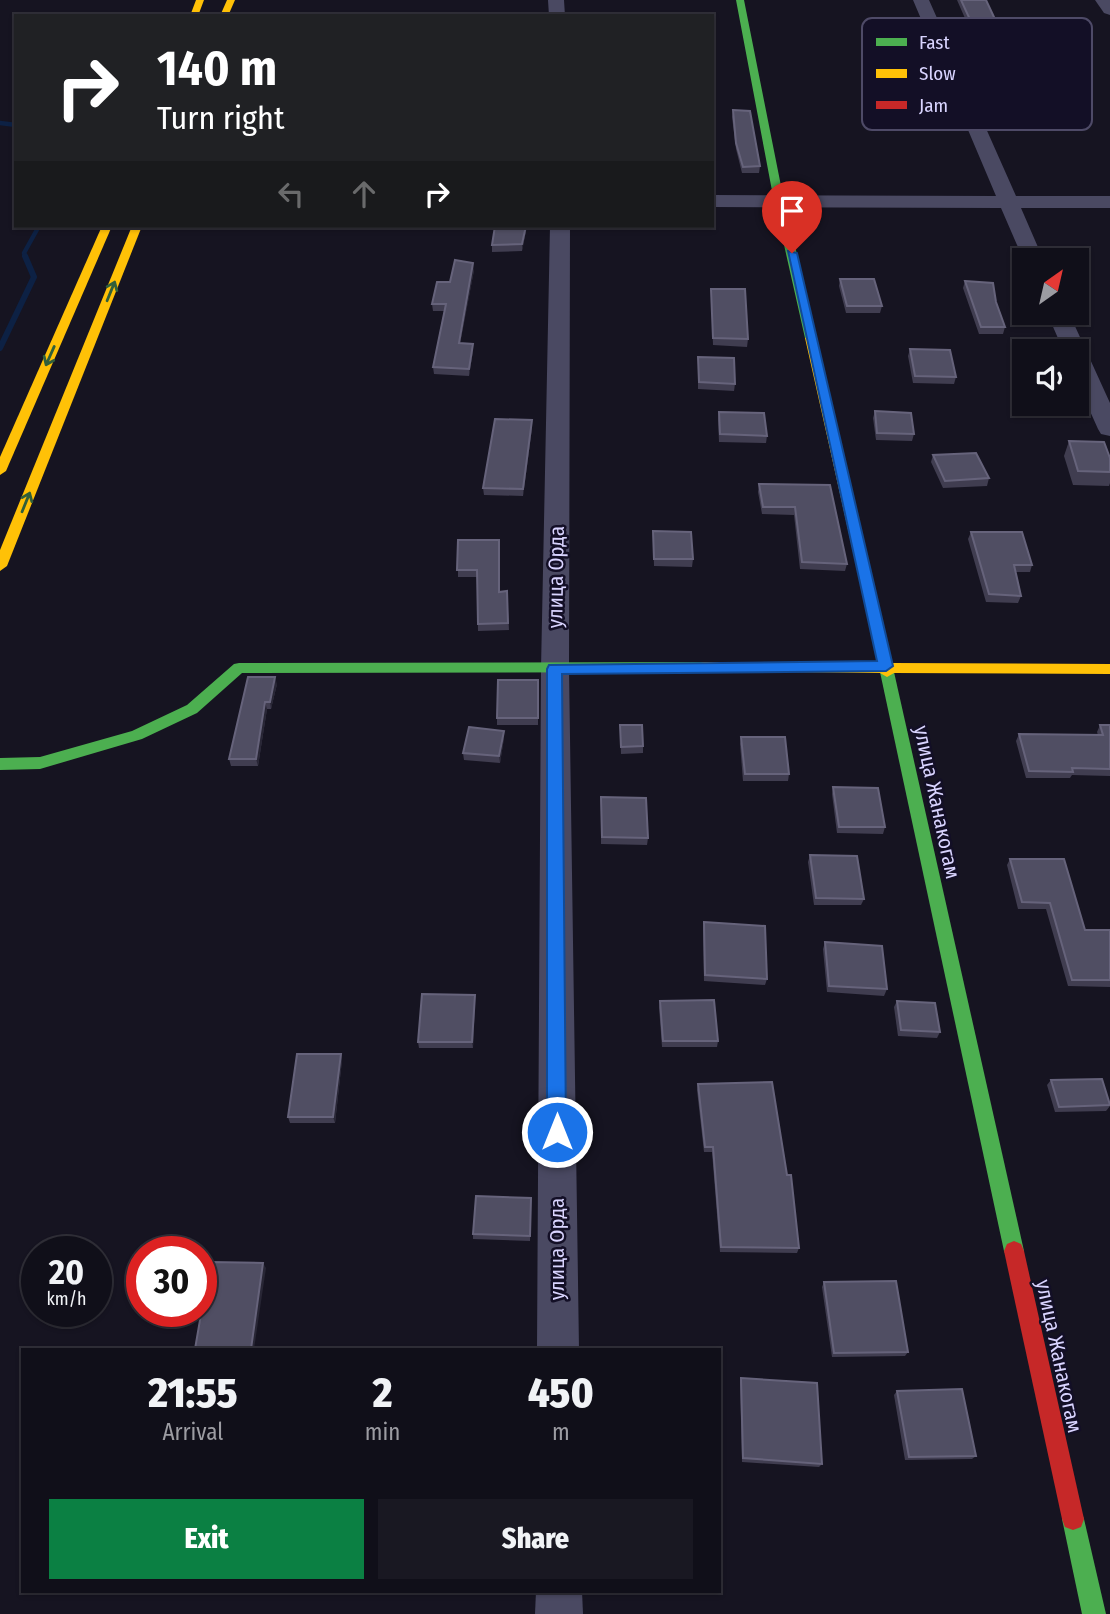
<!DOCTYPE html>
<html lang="en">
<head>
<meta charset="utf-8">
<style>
  :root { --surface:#100f19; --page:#191822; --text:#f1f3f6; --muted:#9c9ca2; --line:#302f38; --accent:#0b8043 }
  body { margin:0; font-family:"Fira Sans Condensed",sans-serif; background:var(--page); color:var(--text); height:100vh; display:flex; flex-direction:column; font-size:26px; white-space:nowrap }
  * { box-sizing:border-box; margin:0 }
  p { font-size:23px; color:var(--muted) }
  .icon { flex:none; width:38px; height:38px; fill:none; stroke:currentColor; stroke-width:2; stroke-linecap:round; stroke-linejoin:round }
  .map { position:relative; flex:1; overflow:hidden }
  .sheet { position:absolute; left:21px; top:1348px; width:700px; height:245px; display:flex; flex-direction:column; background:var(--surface); border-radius:0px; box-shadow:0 2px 5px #0004,0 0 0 2px var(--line) }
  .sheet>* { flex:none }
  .top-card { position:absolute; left:14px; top:14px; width:700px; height:214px; border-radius:0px; box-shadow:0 2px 5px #0004,0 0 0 2px var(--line); background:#202124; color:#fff; overflow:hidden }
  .needle { width:46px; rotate:34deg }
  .fabs { position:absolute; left:1012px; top:248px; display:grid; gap:14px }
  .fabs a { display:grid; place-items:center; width:77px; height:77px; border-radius:0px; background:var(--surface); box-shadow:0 2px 5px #0004,0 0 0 2px var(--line); font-size:35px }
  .speed { position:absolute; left:21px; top:1236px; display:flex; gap:14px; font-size:35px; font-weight:700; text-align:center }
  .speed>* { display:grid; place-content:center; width:91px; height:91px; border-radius:50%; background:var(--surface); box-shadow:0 2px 5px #0004,0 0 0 2px var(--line); line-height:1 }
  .speed small { font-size:18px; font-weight:400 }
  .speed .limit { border:10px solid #d22; background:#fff; color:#111 }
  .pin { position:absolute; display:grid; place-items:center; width:60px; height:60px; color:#fff; margin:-72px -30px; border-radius:50% 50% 50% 0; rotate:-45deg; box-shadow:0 0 7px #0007 }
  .pin .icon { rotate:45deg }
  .me { position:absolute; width:77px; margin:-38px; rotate:0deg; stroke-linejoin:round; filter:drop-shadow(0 0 5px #0008) }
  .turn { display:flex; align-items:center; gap:24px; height:147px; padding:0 28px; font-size:32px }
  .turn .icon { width:91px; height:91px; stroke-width:2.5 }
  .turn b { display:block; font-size:49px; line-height:60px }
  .lanes { display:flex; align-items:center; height:66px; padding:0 28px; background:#0003; justify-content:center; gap:35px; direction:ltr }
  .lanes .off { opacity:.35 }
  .eta { display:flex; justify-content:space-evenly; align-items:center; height:119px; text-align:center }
  .eta b { font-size:42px; font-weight:800; line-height:49px }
  .cta { display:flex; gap:14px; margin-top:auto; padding:14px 28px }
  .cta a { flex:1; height:80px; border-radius:0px; background:var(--accent); color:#fff; font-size:28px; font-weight:800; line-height:80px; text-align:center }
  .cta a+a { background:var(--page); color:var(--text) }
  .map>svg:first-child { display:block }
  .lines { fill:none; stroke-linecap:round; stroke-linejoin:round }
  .stream-far1 { stroke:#0d2144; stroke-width:4.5 }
  .stream { stroke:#0d2144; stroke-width:6 }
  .street { fill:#4a4962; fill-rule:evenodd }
  .fast { fill:#4caf50; fill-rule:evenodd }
  .slow { fill:#ffc107; fill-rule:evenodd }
  .jam { fill:#c62828; fill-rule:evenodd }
  .wall { fill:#403d50 }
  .shaded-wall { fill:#282635 }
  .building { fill:#504e63; stroke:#66637b; stroke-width:2 }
  .oneway { stroke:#305f3b }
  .route { fill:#1a73e8; stroke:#114b97; stroke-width:2 }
  .labels { text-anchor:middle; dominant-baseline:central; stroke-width:5; stroke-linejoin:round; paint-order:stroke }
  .street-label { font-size:21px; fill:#d9d4ff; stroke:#130f26 }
  .key { fill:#130f26; stroke:#4e4a67; stroke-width:2 }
  .key-label { font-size:19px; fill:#d9d4ff }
</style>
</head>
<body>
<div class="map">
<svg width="1110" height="1614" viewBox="0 0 1110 1614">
  <rect width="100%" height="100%" fill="#161421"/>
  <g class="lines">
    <!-- stream-far1 -->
    <g class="stream-far1">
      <path d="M0,123L16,125"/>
      <path d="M26,258L24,253L39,226"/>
    </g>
    <!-- stream -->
    <path class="stream" d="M0,348L34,277L25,256"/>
    <!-- street -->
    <g class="street">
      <path d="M548,0H564L565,16H549Z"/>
      <path d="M913,0H929L1016,196H1110V208H1021L1044,261H1024L1001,208L712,207V195L996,196Z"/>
      <path d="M1095,0H1110V15L1104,13Z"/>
      <path d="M550,226H570L569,669L579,1349H537L541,669Z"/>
      <path d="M1047,313H1069L1110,403V436L1101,434L1098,429L1076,380V352H1064Z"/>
      <path d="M536,1591H582L583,1614H535Z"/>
    </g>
    <!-- fast -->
    <g class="fast">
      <path d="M736,0H744L783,196L817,338L811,341L805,338L773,196Z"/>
      <path d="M705,662L712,667L705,672L242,673L197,713L142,739L40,769L0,770V758L40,757L132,731L187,705L234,664L239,663Z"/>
      <path d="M887,667L894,672L1024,1251L1021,1258L1014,1261L1007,1258L1004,1251L880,672Z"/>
      <path d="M1073,1508L1081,1511L1084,1519L1106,1614H1082L1062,1519L1065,1511Z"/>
    </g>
    <!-- slow -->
    <g class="slow">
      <path d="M196,0H204L198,16H190Z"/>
      <path d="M227,0H235L228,16H220Z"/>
      <path d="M102,226H112L6,471L0,475V457Z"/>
      <path d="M132,226H142L7,566L0,571V550Z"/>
      <path d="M811,335L817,338L892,663L1110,664V674L894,673L887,677L880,673L700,671L698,667L700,663L705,662L878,663L805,338Z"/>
    </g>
    <!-- jam -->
    <path class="jam" d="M1014,1241L1021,1244L1024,1251L1084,1519L1081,1527L1073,1530L1065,1527L1062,1519L1004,1251L1007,1244Z"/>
  </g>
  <!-- wall -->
  <g class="wall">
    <path d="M957,0H986L1009,49L1007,55H981Z"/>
    <path d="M733,110L760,166L759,173H742L736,149L732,117Z"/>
    <path d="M495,226H527L522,251L492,252V245Z"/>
    <path d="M474,270L460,343L473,344V351L469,376L434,374L433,367L444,311H433L432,304L450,282Z"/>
    <path d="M840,279L882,306L880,313H846L839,286Z"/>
    <path d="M965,281L1005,327L1003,334H979L963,288Z"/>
    <path d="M711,289L748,339L747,347L713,345L711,296Z"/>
    <path d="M1020,338L1069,352H1024V371L1016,352Z"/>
    <path d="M910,349L956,377L954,384L913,383L908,356Z"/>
    <path d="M698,357L735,384L734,391L698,389Z"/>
    <path d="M875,411L914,434L912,441L876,440L873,418Z"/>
    <path d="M719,412L767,436L766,443L719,442L718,419Z"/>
    <path d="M532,428L523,496L484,495L483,488Z"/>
    <path d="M1069,441L1110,458V483L1109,486L1073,485L1064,456Z"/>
    <path d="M933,455L989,478L987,486L943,488L931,462Z"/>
    <path d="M759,484L830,485L847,564L845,571L800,569L794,515L762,514L758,492Z"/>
    <path d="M653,531L693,559L692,567L654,566Z"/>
    <path d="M971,532L1032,565L1030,572H1016L1021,596L1018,603L986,602L968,539Z"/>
    <path d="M458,540L500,592L507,591L509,630L478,631L477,577H458Z"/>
    <path d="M538,680V725H497V718Z"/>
    <path d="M277,684L271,709H267L258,766H231L229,759Z"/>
    <path d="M620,725L643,746V753L621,754Z"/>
    <path d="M1100,725H1110V776L1072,775L1070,778H1026L1016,741L1019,734L1098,735L1097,732Z"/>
    <path d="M741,737L789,774L788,781H743L740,744Z"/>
    <path d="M504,738L500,763L464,760L463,753Z"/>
    <path d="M833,787L885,827L883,834L837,833L832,794Z"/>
    <path d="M601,797L648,838L647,845L601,844Z"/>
    <path d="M810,855L864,899L861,905H814L808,862Z"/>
    <path d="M1010,859L1085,930H1110V987L1068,986L1046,909H1018L1007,865Z"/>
    <path d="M704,922L767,979L765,985L704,981L703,929Z"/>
    <path d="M825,942L887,989L884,996L827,992L823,949Z"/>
    <path d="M475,1001L473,1048H419L418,1042Z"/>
    <path d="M660,1001L718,1041L717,1047H662L659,1007Z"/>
    <path d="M897,1001L940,1032L937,1038L898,1036L894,1007Z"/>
    <path d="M341,1054L342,1060L335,1123H290L288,1117Z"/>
    <path d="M1051,1080L1110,1103V1106L1106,1111L1055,1112L1047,1085Z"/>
    <path d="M698,1084L799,1248L797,1253L720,1252L712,1152H704L697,1090Z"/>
    <path d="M531,1198L530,1241L473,1239V1234Z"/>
    <path d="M824,1282L908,1352L905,1356L832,1357L822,1287Z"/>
    <path d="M741,1378L822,1464L819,1467L742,1462L740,1382Z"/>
    <path d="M897,1391L976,1456L972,1459L905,1460L894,1395Z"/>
  </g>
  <!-- shaded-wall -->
  <g class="shaded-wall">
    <path d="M526,226H527L522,251V244Z"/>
    <path d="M473,263L474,270L459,350V343Z"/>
    <path d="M473,344V351L469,376V369Z"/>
    <path d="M532,420V428L523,496V489Z"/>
    <path d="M275,677L277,684L271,709L270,702Z"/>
    <path d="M265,702L267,709L258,766L256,759Z"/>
    <path d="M504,731V738L500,763L499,756Z"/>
    <path d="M475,995V1001L473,1048L472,1042Z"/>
    <path d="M341,1054L342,1060L335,1123L333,1117Z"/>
    <path d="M263,1263L266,1268L254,1349H251Z"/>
  </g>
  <!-- building -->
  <g class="building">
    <path d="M961,0H986L1009,49L983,48Z"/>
    <path d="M733,110L750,111L760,166L743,167L736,143Z"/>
    <path d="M495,226H526L522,244L492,245Z"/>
    <path d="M455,260L473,263L459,343L473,344L469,369L433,367L446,304H432L437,282H450Z"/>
    <path d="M840,279H874L882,306H847Z"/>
    <path d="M965,281L993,283L996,302L1005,327H981Z"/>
    <path d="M711,289H745L748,339L713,338Z"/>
    <path d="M1020,338H1062L1069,352H1026Z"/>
    <path d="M910,349L950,350L956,377L915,376Z"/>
    <path d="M698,357L734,358L735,384L699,382Z"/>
    <path d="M875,411L911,413L914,434L877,433Z"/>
    <path d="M719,412L764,413L767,436L720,434Z"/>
    <path d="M495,419L532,420L523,489L483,488Z"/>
    <path d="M1069,441L1104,442L1110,458V472L1078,471Z"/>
    <path d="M976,453L989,478L945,481L933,455Z"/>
    <path d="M759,484L830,485L847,564L802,562L795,507H763Z"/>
    <path d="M653,531L691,532L693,559H654Z"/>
    <path d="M971,532H1022L1032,565H1014L1021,596L989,594Z"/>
    <path d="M458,540H499V592L507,591L508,623L478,624L477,570H457Z"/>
    <path d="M248,677H275L270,702H265L256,759H229Z"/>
    <path d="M498,680H538V718H497Z"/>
    <path d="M620,725H642L643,746L621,747Z"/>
    <path d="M1100,725H1110V769L1072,768L1073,772L1029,771L1019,734L1103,735Z"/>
    <path d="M469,727L504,731L499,756L463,753Z"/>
    <path d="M741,737H785L789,774H745Z"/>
    <path d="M833,787L878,788L885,827H839Z"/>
    <path d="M601,797L646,798L648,838L602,837Z"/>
    <path d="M810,855L857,856L864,899L816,898Z"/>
    <path d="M1010,859H1064L1085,930H1110V980H1072L1050,903L1022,902Z"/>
    <path d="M704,922L765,926L767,979L705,975Z"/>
    <path d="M825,942L882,946L887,989L829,986Z"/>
    <path d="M422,994L475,995L472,1042H418Z"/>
    <path d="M714,1000L718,1041H663L660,1001Z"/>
    <path d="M897,1001L935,1003L940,1032L901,1030Z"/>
    <path d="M297,1054H341L333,1117H288Z"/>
    <path d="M1102,1079L1110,1105L1059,1107L1051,1080Z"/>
    <path d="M772,1082L787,1175H791L799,1248L721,1247L713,1147H705L698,1084Z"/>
    <path d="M476,1196L531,1198L530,1236L473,1234Z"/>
    <path d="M210,1262L263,1263L251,1349H195Z"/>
    <path d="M896,1281L908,1352L834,1353L824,1282Z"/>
    <path d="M741,1378L817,1383L822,1464L743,1458Z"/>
    <path d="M962,1389L976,1456L909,1457L897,1391Z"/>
  </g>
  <!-- one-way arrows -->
  <defs><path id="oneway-shaft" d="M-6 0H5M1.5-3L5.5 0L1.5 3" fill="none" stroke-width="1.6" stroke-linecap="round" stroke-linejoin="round" transform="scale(1.75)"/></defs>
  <g class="oneway">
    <use href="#oneway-shaft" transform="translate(111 291) rotate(-68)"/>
    <use href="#oneway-shaft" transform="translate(50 356) rotate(114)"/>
    <use href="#oneway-shaft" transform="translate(26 502) rotate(-68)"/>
  </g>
  <!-- route -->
  <path class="route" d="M788,251L797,253L893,666L886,671L562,674L566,1132L563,1138L557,1141L550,1138L547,1132V669L549,665L877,661Z"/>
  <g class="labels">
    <!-- street labels -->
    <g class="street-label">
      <text transform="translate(556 577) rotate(-89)">улица Орда</text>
      <text transform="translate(937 802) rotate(78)">улица Жанакогам</text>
      <text transform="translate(557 1249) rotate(-90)">улица Орда</text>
      <text transform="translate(1059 1356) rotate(78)">улица Жанакогам</text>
    </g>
  </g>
  <!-- legend -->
  <rect x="862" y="18" width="230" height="112" rx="10" class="key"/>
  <rect x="876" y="38" width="31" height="8" fill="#4caf50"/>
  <rect x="876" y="69" width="31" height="9" fill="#ffc107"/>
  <rect x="876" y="101" width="31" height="8" fill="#c62828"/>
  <g class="key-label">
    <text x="919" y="49">Fast</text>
    <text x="919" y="80">Slow</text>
    <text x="919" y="112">Jam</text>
  </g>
</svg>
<div class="fabs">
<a><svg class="needle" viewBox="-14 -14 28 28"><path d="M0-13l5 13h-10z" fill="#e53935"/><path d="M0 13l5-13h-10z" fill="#9c9ca2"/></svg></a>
<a><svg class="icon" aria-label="sound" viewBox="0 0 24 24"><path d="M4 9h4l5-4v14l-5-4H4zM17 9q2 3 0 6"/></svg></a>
</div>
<div class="speed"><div>20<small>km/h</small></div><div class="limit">30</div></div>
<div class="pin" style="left:792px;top:253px;background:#d93025"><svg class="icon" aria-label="arrive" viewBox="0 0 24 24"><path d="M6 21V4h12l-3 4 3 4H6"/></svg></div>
<svg class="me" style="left:557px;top:1132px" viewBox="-20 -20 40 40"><circle r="17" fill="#1a73e8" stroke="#fff" stroke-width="3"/><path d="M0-11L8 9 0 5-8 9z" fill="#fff"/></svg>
<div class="top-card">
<div class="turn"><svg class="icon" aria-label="right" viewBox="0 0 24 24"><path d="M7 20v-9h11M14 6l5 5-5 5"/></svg><div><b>140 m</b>Turn right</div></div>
<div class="lanes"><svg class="icon off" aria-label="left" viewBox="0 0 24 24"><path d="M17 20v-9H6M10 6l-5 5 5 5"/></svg><svg class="icon off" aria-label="ahead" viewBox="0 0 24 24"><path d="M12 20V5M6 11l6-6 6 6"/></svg><svg class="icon" aria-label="right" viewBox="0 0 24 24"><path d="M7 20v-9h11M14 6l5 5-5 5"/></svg></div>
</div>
<section class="sheet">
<div class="eta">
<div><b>21:55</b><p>Arrival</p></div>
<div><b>2</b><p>min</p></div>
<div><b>450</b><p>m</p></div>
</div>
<div class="cta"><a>Exit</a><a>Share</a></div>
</section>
</div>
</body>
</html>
